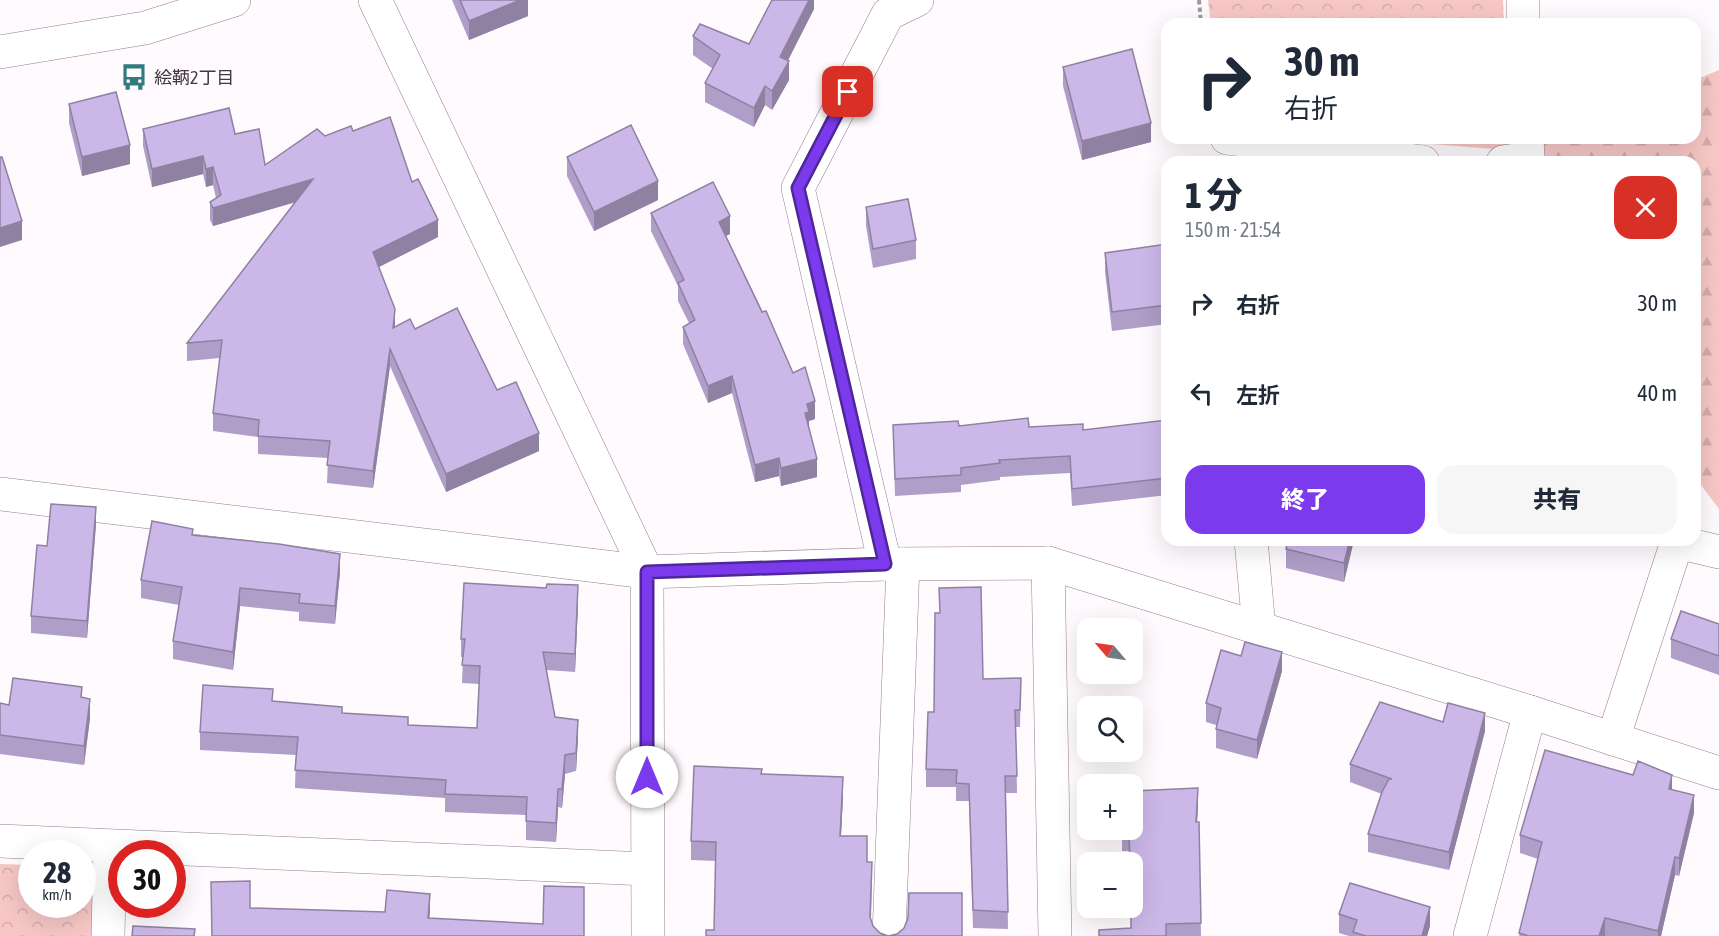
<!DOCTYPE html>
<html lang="ja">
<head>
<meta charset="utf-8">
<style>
  :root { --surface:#fff; --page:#f6f6f7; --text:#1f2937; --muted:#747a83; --accent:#7c3aed }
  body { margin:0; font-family:"Asap Condensed","Noto Sans JP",sans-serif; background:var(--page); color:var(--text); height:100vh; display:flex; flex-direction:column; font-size:22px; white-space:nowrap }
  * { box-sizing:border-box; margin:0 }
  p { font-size:20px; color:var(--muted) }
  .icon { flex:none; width:33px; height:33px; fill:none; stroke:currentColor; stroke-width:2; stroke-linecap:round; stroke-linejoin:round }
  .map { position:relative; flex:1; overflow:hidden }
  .side { position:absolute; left:1161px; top:156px; width:540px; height:390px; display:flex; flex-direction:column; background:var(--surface); border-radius:18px; box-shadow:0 6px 24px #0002 }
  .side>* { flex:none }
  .top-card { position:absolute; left:1161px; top:18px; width:540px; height:126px; border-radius:18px; box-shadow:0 6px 24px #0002; background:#fff; color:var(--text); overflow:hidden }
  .needle { width:39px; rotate:299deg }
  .fabs { position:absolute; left:1077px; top:618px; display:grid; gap:12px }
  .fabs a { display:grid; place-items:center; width:66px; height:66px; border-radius:12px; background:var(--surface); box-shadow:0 6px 24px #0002; font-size:30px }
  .speed { position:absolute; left:18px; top:840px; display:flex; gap:12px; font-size:30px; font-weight:700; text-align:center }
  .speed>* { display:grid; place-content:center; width:78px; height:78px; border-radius:50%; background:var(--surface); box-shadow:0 6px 24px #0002; line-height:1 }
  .speed small { font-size:15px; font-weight:400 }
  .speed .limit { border:9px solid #d22; background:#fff; color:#111 }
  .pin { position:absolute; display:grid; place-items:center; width:51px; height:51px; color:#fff; margin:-26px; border-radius:12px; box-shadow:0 3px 9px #0006 }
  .me { position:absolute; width:66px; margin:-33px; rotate:0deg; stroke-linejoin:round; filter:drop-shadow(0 0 4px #0008) }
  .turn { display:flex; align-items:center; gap:21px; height:126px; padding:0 24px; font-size:27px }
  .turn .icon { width:78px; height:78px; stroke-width:2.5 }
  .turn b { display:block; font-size:42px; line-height:51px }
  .round { display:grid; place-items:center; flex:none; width:63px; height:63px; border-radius:18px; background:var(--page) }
  .head { display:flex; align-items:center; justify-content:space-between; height:102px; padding:0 24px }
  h1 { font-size:36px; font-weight:800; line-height:45px }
  .button { display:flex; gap:12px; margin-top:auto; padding:12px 24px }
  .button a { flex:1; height:69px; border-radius:18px; background:var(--accent); color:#fff; font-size:24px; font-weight:800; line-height:69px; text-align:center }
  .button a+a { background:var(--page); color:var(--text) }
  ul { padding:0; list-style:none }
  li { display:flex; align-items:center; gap:18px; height:90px; padding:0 24px }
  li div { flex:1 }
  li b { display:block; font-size:22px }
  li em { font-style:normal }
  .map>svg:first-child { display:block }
  .forest { fill:url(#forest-firs) }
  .park { fill:url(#park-crowns) }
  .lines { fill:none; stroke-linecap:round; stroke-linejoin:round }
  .street-casing { stroke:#957d92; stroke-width:34 }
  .secondary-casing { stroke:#957d92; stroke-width:34 }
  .path { stroke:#a0989f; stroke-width:4; stroke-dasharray:4.5 3; stroke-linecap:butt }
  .street { stroke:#fff; stroke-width:33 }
  .secondary { stroke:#fff; stroke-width:33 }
  .wall { fill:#af9ec8 }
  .shaded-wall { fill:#8f81a2 }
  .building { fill:#ccb8e8; stroke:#8f81a2; stroke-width:1.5 }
  .route-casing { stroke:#51269a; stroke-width:15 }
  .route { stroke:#7c3aed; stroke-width:10 }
  .labels { text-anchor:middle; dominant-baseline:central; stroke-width:5; stroke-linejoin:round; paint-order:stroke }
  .poi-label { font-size:18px; fill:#423841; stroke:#fffafe; text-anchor:start }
</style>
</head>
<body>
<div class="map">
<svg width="1719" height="936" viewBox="0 0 1719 936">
  <defs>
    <pattern id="forest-firs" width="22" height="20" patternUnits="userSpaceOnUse" patternTransform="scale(1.5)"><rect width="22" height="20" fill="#f6c7c5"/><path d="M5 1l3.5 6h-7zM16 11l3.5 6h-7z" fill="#d4acaa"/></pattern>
    <pattern id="park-crowns" width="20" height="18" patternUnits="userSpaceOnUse" patternTransform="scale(1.5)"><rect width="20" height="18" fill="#f6c7c5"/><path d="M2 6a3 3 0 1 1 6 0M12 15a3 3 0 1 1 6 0" fill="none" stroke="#d4acaa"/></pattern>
  </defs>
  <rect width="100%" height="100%" fill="#fffafe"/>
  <!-- forest -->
  <path class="forest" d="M1719,70V509L1695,477V162H1539L1537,147L1559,138H1695V80Z"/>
  <!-- park -->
  <g class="park">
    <path d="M1208,0H1503L1504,24H1211Z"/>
    <path d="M1356,138H1506V150Z"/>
    <path d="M0,864L31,865L32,904H82L83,867H97L95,936H0Z"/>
  </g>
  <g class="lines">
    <defs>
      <g id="street">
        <path d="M375,0L647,572L648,936"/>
        <path d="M1523,0V24"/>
        <path d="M1227,138L1423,162"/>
        <path d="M1503,162L1528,158L1527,138"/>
        <path d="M0,494L647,572L885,564L1048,563L1530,712L1719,773"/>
        <path d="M1251,540L1259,628"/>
        <path d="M1048,563L1055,936"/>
        <path d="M885,564L798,188L888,14L917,0"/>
        <path d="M1613,739L1677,542L1719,552"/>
        <path d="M0,841L647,869"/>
        <path d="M108,936L110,847"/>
        <path d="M889,936L903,564"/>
        <path d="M1470,936L1530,712"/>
      </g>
      <path id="secondary" d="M0,52L145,28L234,0"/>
    </defs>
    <!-- street casing -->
    <use href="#street" class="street-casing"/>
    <!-- secondary casing -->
    <use href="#secondary" class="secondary-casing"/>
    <!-- path -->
    <path class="path" d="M1199,0L1201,24"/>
    <!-- street -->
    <use href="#street" class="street"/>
    <!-- secondary -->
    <use href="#secondary" class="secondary"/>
  </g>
  <!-- wall -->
  <g class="wall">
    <path d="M452,0H528V16L469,40Z"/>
    <path d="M814,0V9L788,60L789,80L772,110L765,105L754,127L705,102V83L713,69L693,55V36L749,44Z"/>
    <path d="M1063,67L1151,142L1082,160L1063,86Z"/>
    <path d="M69,104L130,164L82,176L69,123Z"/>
    <path d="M143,129L235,134L265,165L325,136L353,131L412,182L438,237L379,267L395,327L415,329L497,390L539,451L446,492L390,366L373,488L327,483L328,458L258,454V437L213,431V413L220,358L187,361V343L296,202L213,226L210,220V202L216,198L213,185L206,187L203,174L152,187L143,146Z"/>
    <path d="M567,157L658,200L594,231L567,176Z"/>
    <path d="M866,207L916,240V259L873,268L866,226Z"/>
    <path d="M651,213L730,234L726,236L815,419L809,421V427L817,477L781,486L779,476L755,482L732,393L708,403L683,344V327L689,323L678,301V286L651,231Z"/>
    <path d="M1167,244V324L1112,331L1105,272V253Z"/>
    <path d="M1167,420V495L1072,506L1070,473L1000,477V480L961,485V492L895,496L893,425L1029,427L1083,430Z"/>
    <path d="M96,524L87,638L31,633V616L47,546Z"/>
    <path d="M193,535L340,572L335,624L299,621V612L240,606L233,670L173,659V641L179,605L141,598V580Z"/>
    <path d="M1354,540L1344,582L1286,568V549Z"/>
    <path d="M939,588L983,679L1021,678L1020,727H1016L1017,793H1006L1008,929L973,928L969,801H956V787H926V769L934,712L940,613Z"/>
    <path d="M578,604L575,672L546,670L555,717L578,738L576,771L565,774L562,808L558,807L556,842L526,840V815L445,812V798L295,788L296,755L200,750V732L273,701L408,725L477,728L479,684L462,683L463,657H461V639Z"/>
    <path d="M1719,624V675L1671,658V639Z"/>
    <path d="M1282,671L1257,759L1216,748V725L1206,722V703Z"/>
    <path d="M82,698L90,718L84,765L0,754V703L9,705Z"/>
    <path d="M1443,722L1485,731L1449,870L1368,852V834L1382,794L1350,782V764Z"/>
    <path d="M762,774L843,796L841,836L867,862L872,881L871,919L873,926L880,933L888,936H962H706L714,930L716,861L691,860V841Z"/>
    <path d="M1672,790L1694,813L1679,876L1675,875L1661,936H1519L1538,859L1520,853V835Z"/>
    <path d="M1198,806L1197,822H1199L1201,936H1099L1131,928L1129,851H1122V830H1132Z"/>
    <path d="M1339,914L1430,926L1427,936H1349L1339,933Z"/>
  </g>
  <!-- shaded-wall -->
  <g class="shaded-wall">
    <path d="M520,0H528V16L469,40V21Z"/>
    <path d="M809,0H814V9L780,76V57Z"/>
    <path d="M789,61V80L772,110V91Z"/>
    <path d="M765,86V105L754,127V108Z"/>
    <path d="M1151,123V142L1082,160V141Z"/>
    <path d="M130,145V164L82,176V157Z"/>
    <path d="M203,156V174L152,187V169Z"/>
    <path d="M213,167V185L206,187V169Z"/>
    <path d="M313,179V197L213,226V208Z"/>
    <path d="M658,181V200L594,231V212Z"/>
    <path d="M730,216V234L719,239V222Z"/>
    <path d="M438,220V237L373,270V252Z"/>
    <path d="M22,221V240L0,247V228Z"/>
    <path d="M395,309V327L393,328Z"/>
    <path d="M390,349V366L373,488V471Z"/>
    <path d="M732,376V393L708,403V386Z"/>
    <path d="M815,401V419L809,421V430L805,413L807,404Z"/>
    <path d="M539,433V451L446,492V474Z"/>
    <path d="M779,458V476L755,482V465Z"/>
    <path d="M817,459V477L781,486V468Z"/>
    <path d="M96,507V524L87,638V621Z"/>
    <path d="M1350,540H1354L1344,582V563Z"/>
    <path d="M340,554V572L335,624V606Z"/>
    <path d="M578,585V604L575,672V654Z"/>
    <path d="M240,588V606L233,670V652Z"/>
    <path d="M1282,652V671L1257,759V740Z"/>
    <path d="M90,699V718L84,765V746Z"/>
    <path d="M1485,713V731L1449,870V852Z"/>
    <path d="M578,720V738L576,771V753Z"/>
    <path d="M565,755V774L562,808V789Z"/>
    <path d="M1672,775V793L1669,789Z"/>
    <path d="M843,777V796L840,855V836Z"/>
    <path d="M1198,788V806L1196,841V822Z"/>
    <path d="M558,789V807L556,842V823Z"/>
    <path d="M1694,795V813L1679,876V858Z"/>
    <path d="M1675,857V875L1661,936H1658V931Z"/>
    <path d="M430,894V912L428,936V918Z"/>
    <path d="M1430,907V926L1427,936H1422Z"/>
    <path d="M1605,918V936H1599Z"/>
  </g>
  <!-- building -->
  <g class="building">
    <path d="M460,0H520L469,21Z"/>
    <path d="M772,0H809L780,57L789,61L772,91L765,86L754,108L705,83L720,55L693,36L700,24L749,44Z"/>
    <path d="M1132,49L1151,123L1082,141L1063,67Z"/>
    <path d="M116,92L130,145L82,157L69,104Z"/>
    <path d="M229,108L235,134L259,129L265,165L317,129L325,136L351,126L353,131L390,117L412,182L418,179L438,220L373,252L395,309L393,328L410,319L415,329L457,308L497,390L516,382L539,433L446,474L390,349L373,471L327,465L330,441L258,436L259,420L213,413L222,340L187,343L313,179L213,208L210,202L221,195L213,167L206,169L203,156L152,169L143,129Z"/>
    <path d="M631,125L658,181L594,212L567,157Z"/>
    <path d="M0,157H2L22,221L0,228Z"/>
    <path d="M1311,158L1312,162H1292Z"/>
    <path d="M713,182L730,216L719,222L762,312L766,311L793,373L805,367L815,401L807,404L809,412L805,413L817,459L781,468L779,458L755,465L732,376L708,386L683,327L695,320L678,283L684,280L651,213Z"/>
    <path d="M908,199L916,240L873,249L866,207Z"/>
    <path d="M1167,244V305L1112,312L1105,253Z"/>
    <path d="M1028,418L1029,427L1083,424V430L1167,420V478L1072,489L1070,456L999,460L1000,463L961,468V475L895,479L893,425L958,421L959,426Z"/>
    <path d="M51,504L96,507L87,621L31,616L37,545L47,546Z"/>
    <path d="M152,521L193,529L192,535L279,544L340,554L335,606L299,603L300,594L240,588L233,652L173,641L182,587L141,580Z"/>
    <path d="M1288,540H1350L1344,563L1286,549Z"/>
    <path d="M464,583L546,588L547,584L578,585L575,654L543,652L555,717L578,720L576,753L565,755L562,789H558L556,823L526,821L527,797L445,794L446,780L295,770L298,737L200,732L203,685L273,689L272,701L342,707V713L408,717V725L477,728L480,666L462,665L465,639H461Z"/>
    <path d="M981,587L983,679L1021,678L1020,710H1015L1017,776H1005L1008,912L973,910L969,784L956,783L957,770L926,769L928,712H934L935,613H940L939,588Z"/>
    <path d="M1681,611L1719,624V656L1671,639Z"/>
    <path d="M1245,642L1282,652L1257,740L1216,729L1221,708L1206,703L1221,650L1241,656Z"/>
    <path d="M13,678L82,687L81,697L90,699L84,746L0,735V703L9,705Z"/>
    <path d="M1380,702L1443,722L1448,703L1485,713L1449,852L1368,834L1382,792L1389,779H1392L1350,764Z"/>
    <path d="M1545,750L1633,775L1638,761L1672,775L1669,789L1694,795L1679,858L1675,857L1658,931L1605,918L1599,936H1529L1519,933L1542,842L1520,835Z"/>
    <path d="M694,766L762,769L761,774L843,777L840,836H867V862H872L870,917L873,926L880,933L888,936L897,934L904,928L908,918L909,893H962V936H706V930H714L716,842L691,841Z"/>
    <path d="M1198,788L1196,822H1199L1201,923L1166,924V936H1099V930L1131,928V908H1132V862H1130L1129,833H1122V830H1132V791Z"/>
    <path d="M250,881V908L385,912L387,890L430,894L428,918L543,924L544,886L584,887V936H212L211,882Z"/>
    <path d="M1350,883L1430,907L1422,936H1366L1353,932L1357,920L1339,914Z"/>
    <path d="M133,926L195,929L194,936H132Z"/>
  </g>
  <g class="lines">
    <defs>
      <path id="route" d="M647,777V572L885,564L798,188L848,92"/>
    </defs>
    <!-- route casing -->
    <use href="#route" class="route-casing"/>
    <!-- route -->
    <use href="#route" class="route"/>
  </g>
  <!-- icons -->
  <defs>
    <symbol id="bus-bare" viewBox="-9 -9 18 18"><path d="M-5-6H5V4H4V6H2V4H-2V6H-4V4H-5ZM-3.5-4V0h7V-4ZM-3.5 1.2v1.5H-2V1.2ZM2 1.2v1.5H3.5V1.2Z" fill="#317a7d" stroke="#fffafe" stroke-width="2.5" paint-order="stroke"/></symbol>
  </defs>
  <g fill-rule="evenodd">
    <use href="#bus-bare" x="115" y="58" width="38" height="38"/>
  </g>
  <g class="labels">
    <!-- poi labels -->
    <g class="poi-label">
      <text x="154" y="77">絵鞆2丁目</text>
    </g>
  </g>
</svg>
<div class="fabs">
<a><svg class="needle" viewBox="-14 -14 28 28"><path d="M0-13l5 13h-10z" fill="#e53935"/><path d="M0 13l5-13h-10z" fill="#747a83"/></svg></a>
<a><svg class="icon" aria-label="search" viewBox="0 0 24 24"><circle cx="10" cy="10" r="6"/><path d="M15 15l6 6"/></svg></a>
<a>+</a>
<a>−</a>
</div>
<div class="speed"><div>28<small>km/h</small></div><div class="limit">30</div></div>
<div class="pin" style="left:848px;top:92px;background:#d93025"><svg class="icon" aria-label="arrive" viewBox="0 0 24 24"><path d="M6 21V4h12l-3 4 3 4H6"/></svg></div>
<svg class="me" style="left:647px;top:777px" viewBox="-20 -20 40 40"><circle r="19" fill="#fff"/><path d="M0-13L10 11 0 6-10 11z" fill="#7c3aed"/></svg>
<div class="top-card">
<div class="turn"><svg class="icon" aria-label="right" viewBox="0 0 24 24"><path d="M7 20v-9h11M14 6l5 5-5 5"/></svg><div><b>30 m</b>右折</div></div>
</div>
<section class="side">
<div class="head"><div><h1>1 分</h1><p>150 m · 21:54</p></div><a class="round" style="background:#d93025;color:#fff"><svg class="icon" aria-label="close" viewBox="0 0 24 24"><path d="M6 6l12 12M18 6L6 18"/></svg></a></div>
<ul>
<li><svg class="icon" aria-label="right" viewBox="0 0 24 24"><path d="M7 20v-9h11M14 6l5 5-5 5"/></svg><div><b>右折</b></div><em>30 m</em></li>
<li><svg class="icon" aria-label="left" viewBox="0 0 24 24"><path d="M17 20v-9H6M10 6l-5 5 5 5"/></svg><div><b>左折</b></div><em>40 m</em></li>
</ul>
<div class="button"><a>終了</a><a>共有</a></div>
</section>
</div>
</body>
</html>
